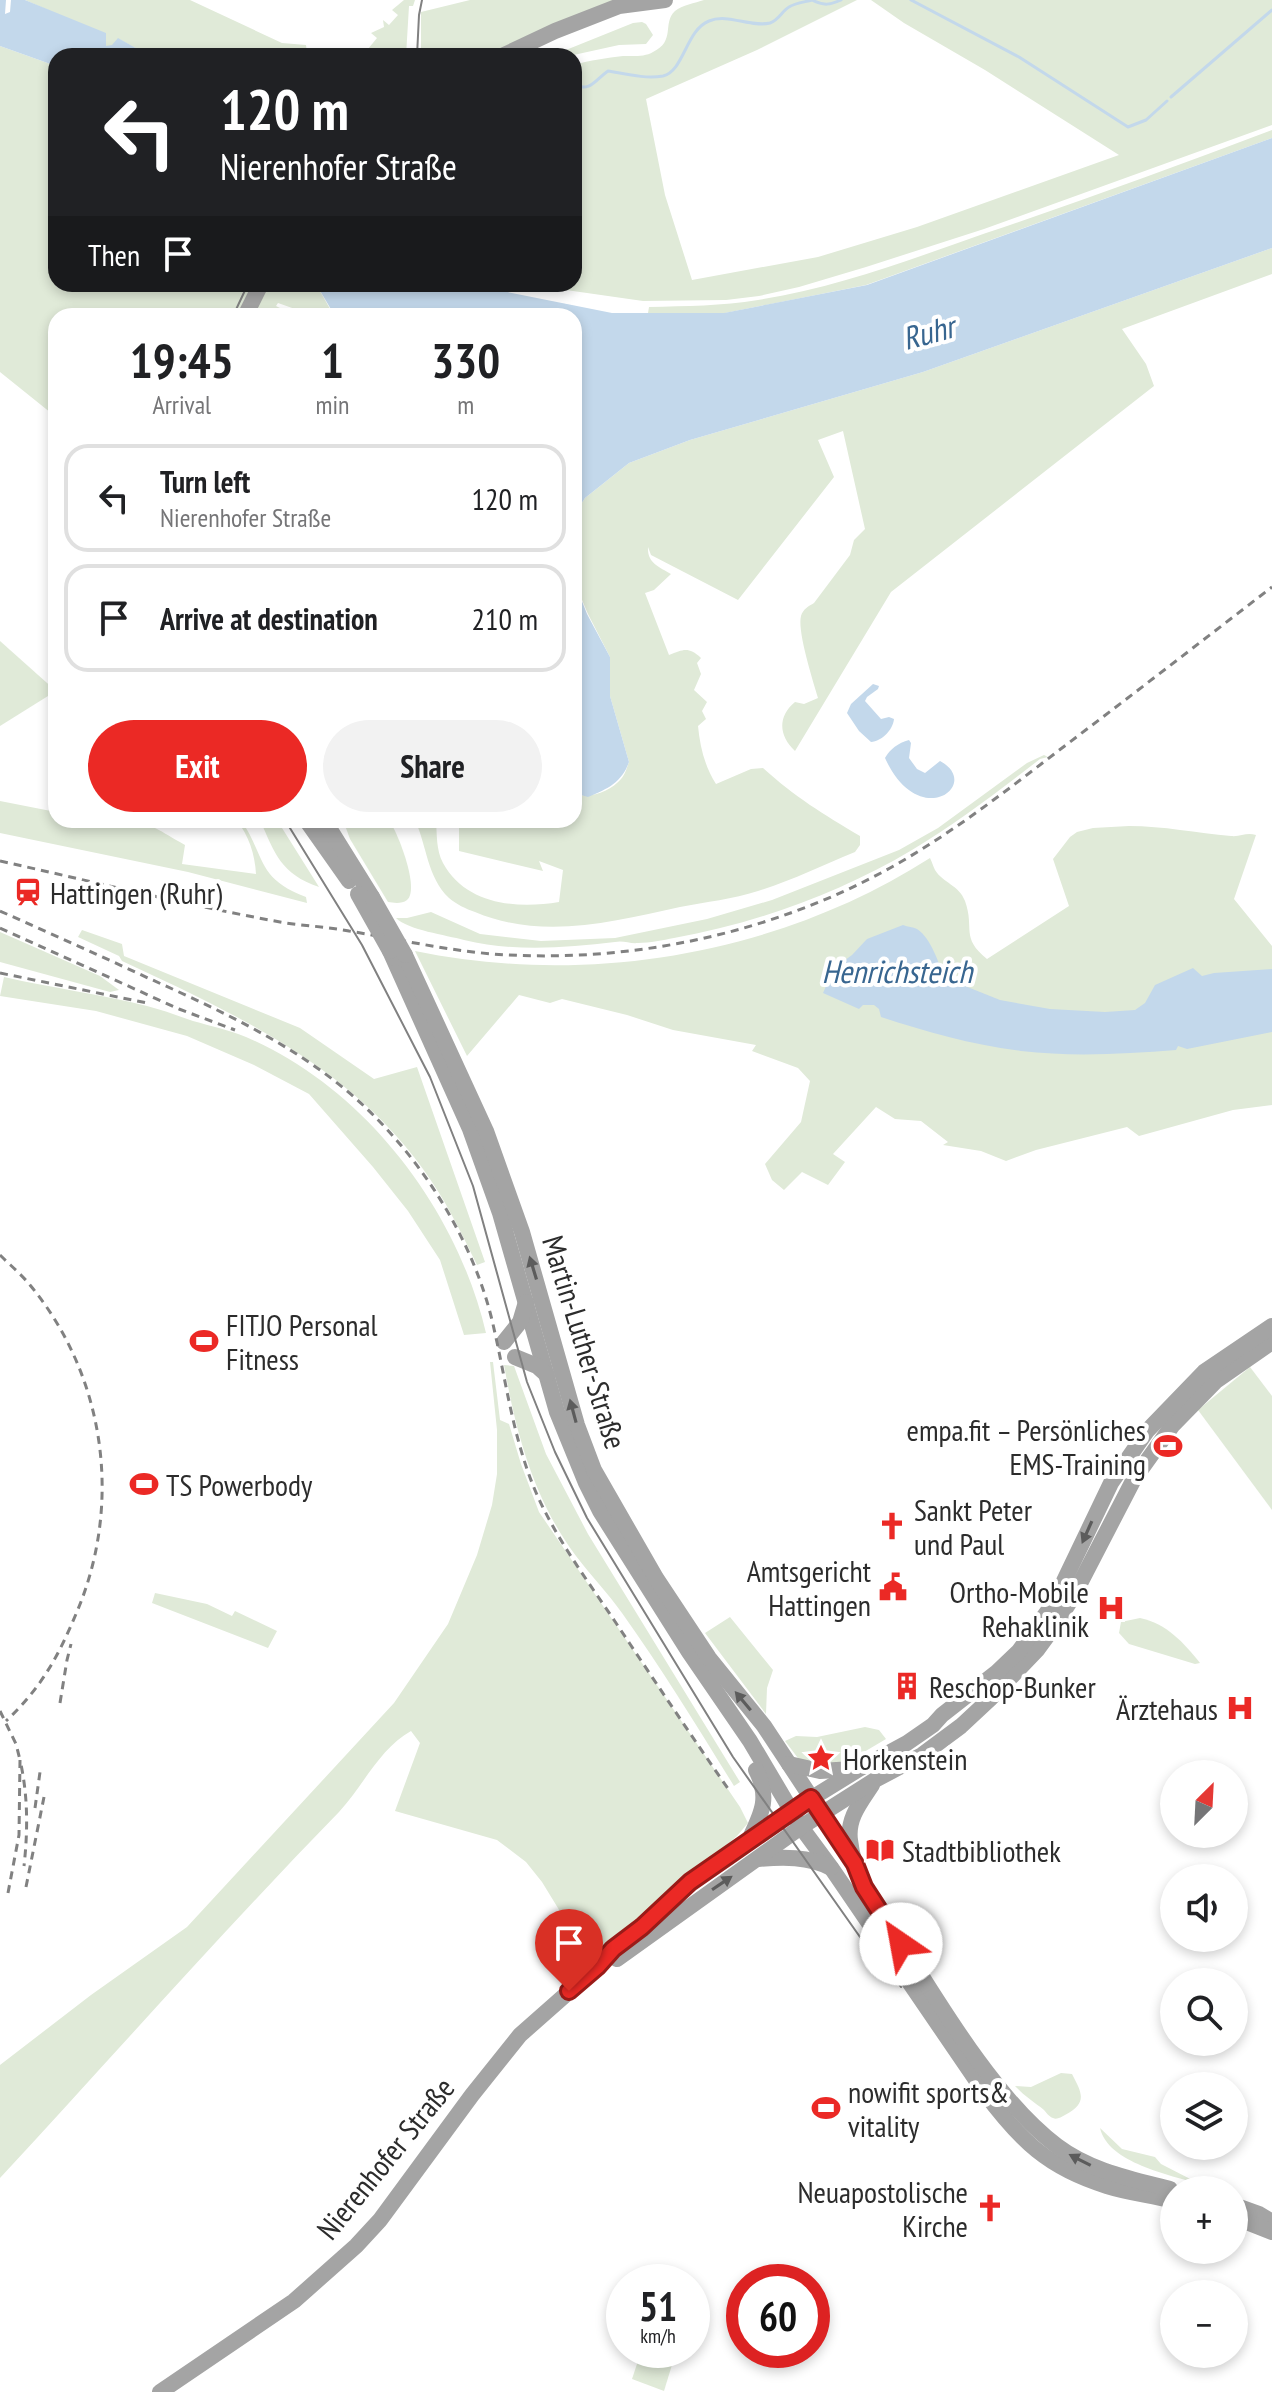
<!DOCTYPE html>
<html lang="en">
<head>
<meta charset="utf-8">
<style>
  :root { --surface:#fff; --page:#f2f2f2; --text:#202124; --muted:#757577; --line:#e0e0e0; --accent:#eb2925 }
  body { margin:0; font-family:"PT Sans Narrow",sans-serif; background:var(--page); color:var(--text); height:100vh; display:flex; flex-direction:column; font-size:30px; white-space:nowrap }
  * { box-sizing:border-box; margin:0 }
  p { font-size:26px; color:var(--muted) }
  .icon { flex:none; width:44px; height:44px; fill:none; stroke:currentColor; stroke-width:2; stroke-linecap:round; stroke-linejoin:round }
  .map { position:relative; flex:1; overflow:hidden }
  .side { position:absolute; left:48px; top:308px; width:534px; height:520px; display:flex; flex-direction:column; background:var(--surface); border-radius:24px; box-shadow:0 4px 12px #0003 }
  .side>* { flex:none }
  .top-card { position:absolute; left:48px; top:48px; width:534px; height:244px; border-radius:24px; box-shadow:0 4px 12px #0003; background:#202124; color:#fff; overflow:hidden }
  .needle { width:52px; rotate:24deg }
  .tools { position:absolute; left:1160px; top:1760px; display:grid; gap:16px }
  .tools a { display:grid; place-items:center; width:88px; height:88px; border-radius:50%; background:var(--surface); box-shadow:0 4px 12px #0003; font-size:40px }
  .speed { position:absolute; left:606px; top:2264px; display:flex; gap:16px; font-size:40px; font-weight:700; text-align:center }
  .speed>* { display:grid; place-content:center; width:104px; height:104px; border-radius:50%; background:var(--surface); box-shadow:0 4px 12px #0003; line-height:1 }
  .speed small { font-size:20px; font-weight:400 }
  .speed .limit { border:12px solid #d22; background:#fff; color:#111 }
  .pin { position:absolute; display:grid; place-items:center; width:68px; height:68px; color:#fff; margin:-82px -34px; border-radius:50% 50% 50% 0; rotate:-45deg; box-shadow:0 0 8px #0007 }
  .pin .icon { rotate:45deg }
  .me { position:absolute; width:88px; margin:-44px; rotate:327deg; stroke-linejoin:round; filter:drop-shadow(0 0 6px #0008) }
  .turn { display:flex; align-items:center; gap:28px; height:168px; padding:0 40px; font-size:36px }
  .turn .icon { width:104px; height:104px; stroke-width:2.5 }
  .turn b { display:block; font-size:56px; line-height:68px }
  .then { display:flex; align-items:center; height:76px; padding:0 40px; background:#0003; gap:16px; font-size:30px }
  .eta { display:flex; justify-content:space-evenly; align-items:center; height:136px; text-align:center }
  .eta b { font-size:48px; font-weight:600; line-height:56px }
  .primary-button { display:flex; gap:16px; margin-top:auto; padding:16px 40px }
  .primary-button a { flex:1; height:92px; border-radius:48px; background:var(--accent); color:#fff; font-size:32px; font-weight:600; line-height:92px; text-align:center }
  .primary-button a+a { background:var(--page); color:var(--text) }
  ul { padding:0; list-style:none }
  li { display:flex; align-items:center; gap:24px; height:108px; margin:0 16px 12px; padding:0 24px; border:4px solid var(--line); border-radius:24px }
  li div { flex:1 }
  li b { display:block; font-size:30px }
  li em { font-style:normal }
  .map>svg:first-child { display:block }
  .green { fill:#e0ead8 }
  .water { fill:#c3d8eb }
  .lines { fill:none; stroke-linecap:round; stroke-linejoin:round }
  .stream { stroke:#c3d8eb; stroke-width:3 }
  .major { stroke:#a4a4a4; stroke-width:16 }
  .tram { stroke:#818181; stroke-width:2 }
  .rail { stroke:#818181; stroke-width:3; stroke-dasharray:8 6; stroke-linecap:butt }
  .major-bridge { stroke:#a4a4a4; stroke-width:16 }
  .oneway { fill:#5c5c5c }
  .route-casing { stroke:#991b18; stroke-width:20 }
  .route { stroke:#eb2925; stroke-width:14 }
  .labels { text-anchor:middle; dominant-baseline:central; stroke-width:8; stroke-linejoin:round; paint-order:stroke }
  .poi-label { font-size:30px; fill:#2c2c2c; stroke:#fff; text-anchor:start }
  .street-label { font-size:30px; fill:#2c2c2c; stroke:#fff }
  .water-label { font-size:32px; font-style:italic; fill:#386690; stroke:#fff }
</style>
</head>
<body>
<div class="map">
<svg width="1272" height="2392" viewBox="0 0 1272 2392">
  <rect width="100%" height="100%" fill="#fff"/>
  <!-- green -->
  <g class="green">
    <path d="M25,0H190L282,43L306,45L307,53L322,56H150L119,39L112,46H106L64,17Z"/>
    <path d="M404,0H415L413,6H409L406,56H358L368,49L377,38L371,33L384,27L383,20L389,25L398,15L392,10Z"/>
    <path d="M470,0H619L520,41L491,56H421V12Z"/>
    <path d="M704,0H857L757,50L646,99L665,195L692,280L818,257L917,227L1119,155L985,70L904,23L871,0H1272V125L984,229L866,267L799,287L759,296L726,300L643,301L524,284H574V65C590,60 607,58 623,56C633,56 645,57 653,52C676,41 662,23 675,11C682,5 695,3 704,0Z"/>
    <path d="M642,22L646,24L653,35L646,44L619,45L569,56H551L633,23Z"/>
    <path d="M0,46L56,66V284H316L334,316H301L295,309L278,303L276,306L296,316H56V417L0,372Z"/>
    <path d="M1272,130V138L866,285L725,313H648L649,307C686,306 722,306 758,300C836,288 912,259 986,233C1082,201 1177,166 1272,130Z"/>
    <path d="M1272,248V274L1122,329L1146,364L1154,386L891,592L795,751C779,736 777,717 795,702L804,704L818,698C813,681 797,631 801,616C803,609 809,606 814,603L850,555L854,540L865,529L843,431L818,440L834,477L738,600L651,555L648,547C647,563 659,567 671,574L654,590L645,593L669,655C683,650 688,646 701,658L697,663L701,674L694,690L707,702L702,711L706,719L698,726C700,747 705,767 716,784L751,769L763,768C795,797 823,814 860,836V845L855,852C823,865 791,881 758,891C733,899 706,902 680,907C612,922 542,940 475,912C466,909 456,904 449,898C427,877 427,846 415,820H436C437,834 436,850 443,863C466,905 517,909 559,902L563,870L539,861L543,871L459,851V820H574V793C588,800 611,791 621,779C625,775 627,767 629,762L610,696V657L588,614L574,581V515L585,498L629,463L690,440L923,372Z"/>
    <path d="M0,641L56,691L0,726Z"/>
    <path d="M1044,755L1048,757L1040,759C999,791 957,823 912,850C840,893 757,923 674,938C663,940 650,943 638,943C630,944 623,940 615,942C564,948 514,952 464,940C446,935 408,930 396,918H407L431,912L480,934L541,941L615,938L707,919L772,900L899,850L938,828L1027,763Z"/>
    <path d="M0,801L56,812V820H97L106,827C149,819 149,825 185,845L182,864L256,874C255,855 249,835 236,820H241C266,857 256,878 306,897L307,903L188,872L0,833Z"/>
    <path d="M260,820H277L319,887C281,874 275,854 260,820Z"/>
    <path d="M343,820H389C398,833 420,889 407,900C402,904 394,903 388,902L350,839Z"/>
    <path d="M1129,826C1163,826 1197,833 1231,836C1241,837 1246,832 1256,835L1234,899L1272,946V1105L1233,1110L1139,1136L1127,1127L1036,1150L1006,1161L981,1151L943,1145L948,1142L921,1121L895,1119L876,1107L833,1154L845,1162L828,1185L802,1172L784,1190L772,1180L765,1164L801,1122L810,1081L798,1068L752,1051L756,1045L673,1030L627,1015L562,999L550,1003L519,995L467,1056L415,951C589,987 780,954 930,858C932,862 933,866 935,870C943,883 959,885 965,901C975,929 960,937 987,959L1069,906L1053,859L1070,837L1077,832L1093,828Z"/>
    <path d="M82,930L122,944L124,956L300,1028L374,1079L417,1067L485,1262L477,1265C461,1232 445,1199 423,1169C349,1066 234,1013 122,961L119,956L78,937Z"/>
    <path d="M0,932L100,976L119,990L110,992L0,962Z"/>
    <path d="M4,977C52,988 100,994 147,1006C163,1010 178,1016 193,1021C211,1026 229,1030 246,1037C365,1088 457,1209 486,1333L464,1335L440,1260L408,1211L373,1167L309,1094L254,1065L187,1036L96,1011L0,996Z"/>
    <path d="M490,1362H493L500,1420L509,1424L521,1464L539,1512L740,1807L748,1823L737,1836L591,1962L542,1882L526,1862L497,1840L395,1811L420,1743L411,1731C380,1748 363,1786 339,1812C223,1931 113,2056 0,2178V2065L91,1995L187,1927L394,1703L448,1624L477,1555L492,1505L497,1474V1430Z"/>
    <path d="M504,1365L514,1366L546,1454L588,1534L740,1782L734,1786C698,1728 662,1669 622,1613C608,1593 591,1576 576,1556C534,1500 516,1433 504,1365Z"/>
    <path d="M1250,1367L1272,1396V1510L1198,1410Z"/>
    <path d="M155,1593L207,1604L232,1616L235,1611L277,1631L268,1648L152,1603Z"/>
    <path d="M730,1617L773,1670L767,1688L766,1714L705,1633Z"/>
    <path d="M1140,1618C1167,1624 1183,1642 1200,1663L1195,1664L1129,1644L1119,1633L1121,1622Z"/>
    <path d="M865,1727L879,1730L886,1739L842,1765L804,1766L785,1741L796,1736L817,1737Z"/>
    <path d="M1061,2073L1072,2074C1082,2093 1088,2103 1065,2115C1061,2117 1057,2120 1053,2118C1049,2117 1046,2112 1044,2110C1034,2102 1024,2096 1015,2086L1031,2087Z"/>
    <path d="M1100,2128L1122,2149L1155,2157L1161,2164L1200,2184C1170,2175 1108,2163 1100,2128Z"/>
    <path d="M641,2352L675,2355L664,2391L632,2379Z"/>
  </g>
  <!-- water -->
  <g class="water">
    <path d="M0,0H6L5,14L10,12L11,0H25L106,33V46L112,45L118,38L150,56H56V66L0,46Z"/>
    <path d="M1272,138V248L923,372L690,440L629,463L585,498L574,515V316H335L316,284H480L492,289L612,313H724L867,285Z"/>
    <path d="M574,581L587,614L610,657V696L629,762C622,782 608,789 588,797L574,793Z"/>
    <path d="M873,684L879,686L878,689L867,697L865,701L881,719L889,717L894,719C893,730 882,741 871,742L859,731L847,713L851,704Z"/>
    <path d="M909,740L911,743L909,758L917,769L925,773L940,761C983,784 919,833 885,758C890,749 898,743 909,740Z"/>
    <path d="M903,925C908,927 913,927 917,929C932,939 938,963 945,978L1000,1000L1050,1009L1105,1012L1135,1010L1145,1003L1155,985L1193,968L1202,976L1214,973L1272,969V1032L1187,1049L1178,1046L1176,1050C1125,1054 1072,1057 1021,1051C973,1045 927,1032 881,1017L879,1009L874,1005H863L859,1009L823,993L834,968L852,955L867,939Z"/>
  </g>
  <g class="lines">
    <!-- stream -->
    <g class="stream">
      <path d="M911,0L1019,57L1128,127L1146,120L1167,101"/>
      <path d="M574,85C591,92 595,80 608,71C626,74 645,79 663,76C684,71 686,30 709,21C728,13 751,28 770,23C779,20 782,11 789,7C795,3 805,2 812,0C824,6 830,5 841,0"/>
      <path d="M1171,97L1272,10"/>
    </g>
    <!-- major -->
    <g class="major">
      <path d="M502,56L555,31L619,6L665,0"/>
      <path d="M245,316L261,284"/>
      <path d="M306,820L349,881"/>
      <path d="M324,820L372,897"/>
      <path d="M390,951L470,1129L500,1213L557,1412L586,1483L600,1511L689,1652L750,1741L801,1827L832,1869L985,2093C1020,2140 1048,2168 1107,2186C1129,2193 1152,2195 1174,2201"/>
      <path d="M394,958L405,955L486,1131L522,1232L577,1425L594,1470L656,1578L709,1658L764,1726L855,1864"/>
      <path d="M504,1342L520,1322L526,1302"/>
      <path d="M515,1357L537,1366L547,1375"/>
      <path d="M789,1764L820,1771L853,1769"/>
      <path d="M872,1785C861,1802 847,1818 850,1840C854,1880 880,1911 901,1943C941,2007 997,2101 1057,2146C1090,2171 1131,2179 1170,2189"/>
      <path d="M750,1838C762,1813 770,1797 756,1770"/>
      <path d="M758,1859C782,1857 809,1856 831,1868"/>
      <path d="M617,1959L801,1827L875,1780L922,1755L961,1726L990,1699L1037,1650L1056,1624L1075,1593L1134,1479L1172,1426L1216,1381L1272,1342"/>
      <path d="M1234,2205L1259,2214L1272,2222"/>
      <path d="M1234,2217L1272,2232"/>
      <path d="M160,2392L294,2301L356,2246L380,2220L472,2095L520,2035L597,1967L613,1949L642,1927L690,1882L791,1811L859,1769L907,1743L933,1725L942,1715L997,1672L1019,1651L1053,1604L1111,1483L1147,1431L1204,1372L1272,1326"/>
    </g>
    <!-- tram -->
    <g class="tram">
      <path d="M417,56L419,15L422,0"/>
      <path d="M233,316L248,284"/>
      <path d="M285,820L362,945L430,1077L473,1186L527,1382L555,1452L587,1518L733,1757L860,1937L878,1955L901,1987"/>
    </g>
    <!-- rail -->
    <g class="rail">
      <path d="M0,861C95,882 190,906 286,923C307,926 328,927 349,931C397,939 444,950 493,954C629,964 771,934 890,868C951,834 1006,791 1062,748C1132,695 1202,641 1272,587"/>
      <path d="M0,911C49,933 99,955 148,978C224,1012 304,1049 365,1107C424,1163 471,1238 491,1316C506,1377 512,1439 538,1497C558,1541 587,1580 614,1620C652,1677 690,1734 729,1790"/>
      <path d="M0,928L179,1009L235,1030"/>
      <path d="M0,973L147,1003"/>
      <path d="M0,1255C10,1265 21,1274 30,1285C106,1377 123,1505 76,1614C58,1657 41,1688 6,1721"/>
      <path d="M60,1703L67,1660L71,1644"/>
      <path d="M0,1711L16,1744L20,1760"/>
      <path d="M35,1808L40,1772"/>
      <path d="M26,1887L44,1797"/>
      <path d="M8,1893L19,1835L20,1760C28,1795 28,1830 24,1866"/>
    </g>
    <!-- major-bridge -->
    <g class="major-bridge">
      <path d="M358,894L390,951"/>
      <path d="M372,897L405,955"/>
    </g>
  </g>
  <!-- one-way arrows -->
  <defs><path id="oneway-solid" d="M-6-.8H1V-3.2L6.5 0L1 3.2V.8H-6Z" transform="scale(2)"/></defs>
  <g class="oneway">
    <use href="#oneway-solid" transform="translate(533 1268) rotate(-107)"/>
    <use href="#oneway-solid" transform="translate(573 1411) rotate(-105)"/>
    <use href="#oneway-solid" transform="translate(1087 1532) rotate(114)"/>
    <use href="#oneway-solid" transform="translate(743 1701) rotate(-130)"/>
    <use href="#oneway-solid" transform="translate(722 1883) rotate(-34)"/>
    <use href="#oneway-solid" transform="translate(1080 2160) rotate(-153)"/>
  </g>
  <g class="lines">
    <defs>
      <path id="route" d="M569,1991L597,1967L613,1949L642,1927L690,1882L811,1798L855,1864L864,1887L901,1944"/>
    </defs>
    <!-- route casing -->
    <use href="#route" class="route-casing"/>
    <!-- route -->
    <use href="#route" class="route"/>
  </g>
  <!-- icons -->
  <defs>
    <symbol id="station-bare" viewBox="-9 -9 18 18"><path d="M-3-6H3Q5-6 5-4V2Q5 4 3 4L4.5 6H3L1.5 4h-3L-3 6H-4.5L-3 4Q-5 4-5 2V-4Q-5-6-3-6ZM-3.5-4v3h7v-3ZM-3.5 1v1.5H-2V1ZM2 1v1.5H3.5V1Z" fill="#eb2925" stroke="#fff" stroke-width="2.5" paint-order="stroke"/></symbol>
    <symbol id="stadium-bare" viewBox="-9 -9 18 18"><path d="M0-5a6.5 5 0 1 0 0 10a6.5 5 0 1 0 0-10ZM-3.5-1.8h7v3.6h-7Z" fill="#eb2925" stroke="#fff" stroke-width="2.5" paint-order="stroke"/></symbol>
    <symbol id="church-bare" viewBox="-9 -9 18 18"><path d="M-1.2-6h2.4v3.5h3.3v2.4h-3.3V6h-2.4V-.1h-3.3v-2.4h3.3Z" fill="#eb2925" stroke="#fff" stroke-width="2.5" paint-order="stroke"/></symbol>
    <symbol id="civic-bare" viewBox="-9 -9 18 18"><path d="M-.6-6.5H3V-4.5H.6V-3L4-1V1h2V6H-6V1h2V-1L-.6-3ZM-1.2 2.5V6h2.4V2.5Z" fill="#eb2925" stroke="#fff" stroke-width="2.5" paint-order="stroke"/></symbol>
    <symbol id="hospital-bare" viewBox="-9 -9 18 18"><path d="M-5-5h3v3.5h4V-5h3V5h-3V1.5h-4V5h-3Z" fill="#eb2925" stroke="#fff" stroke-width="2.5" paint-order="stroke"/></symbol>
    <symbol id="building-bare" viewBox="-9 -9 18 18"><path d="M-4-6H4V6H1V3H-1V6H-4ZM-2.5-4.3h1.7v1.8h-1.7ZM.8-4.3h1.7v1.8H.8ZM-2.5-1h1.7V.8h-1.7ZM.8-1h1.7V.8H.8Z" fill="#eb2925" stroke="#fff" stroke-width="2.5" paint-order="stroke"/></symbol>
    <symbol id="sight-bare" viewBox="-9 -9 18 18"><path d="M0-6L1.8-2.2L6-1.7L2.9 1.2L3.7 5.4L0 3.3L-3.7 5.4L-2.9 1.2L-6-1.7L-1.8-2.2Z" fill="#eb2925" stroke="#fff" stroke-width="2.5" paint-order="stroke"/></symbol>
    <symbol id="library-bare" viewBox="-9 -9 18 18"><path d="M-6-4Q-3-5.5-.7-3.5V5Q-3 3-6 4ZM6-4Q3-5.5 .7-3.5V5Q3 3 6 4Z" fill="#eb2925" stroke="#fff" stroke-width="2.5" paint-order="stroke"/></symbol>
  </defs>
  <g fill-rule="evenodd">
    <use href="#station-bare" x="8" y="872" width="40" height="40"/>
    <use href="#stadium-bare" x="184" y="1321" width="40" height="40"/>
    <use href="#stadium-bare" x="1148" y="1426" width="40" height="40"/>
    <use href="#stadium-bare" x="124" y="1464" width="40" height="40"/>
    <use href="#church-bare" x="872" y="1506" width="40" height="40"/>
    <use href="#civic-bare" x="873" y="1567" width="40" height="40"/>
    <use href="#hospital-bare" x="1091" y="1588" width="40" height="40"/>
    <use href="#building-bare" x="887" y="1666" width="40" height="40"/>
    <use href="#hospital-bare" x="1220" y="1688" width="40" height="40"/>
    <use href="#sight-bare" x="801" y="1738" width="40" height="40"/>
    <use href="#library-bare" x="860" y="1830" width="40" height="40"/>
    <use href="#stadium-bare" x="806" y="2088" width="40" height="40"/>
    <use href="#church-bare" x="970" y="2188" width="40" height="40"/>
  </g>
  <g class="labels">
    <!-- poi labels -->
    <g class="poi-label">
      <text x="50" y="892">Hattingen (Ruhr)</text>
      <text x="226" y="1324">FITJO Personal<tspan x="226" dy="34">Fitness</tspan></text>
      <text x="1146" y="1429" text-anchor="end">empa.fit – Persönliches<tspan x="1146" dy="34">EMS-Training</tspan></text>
      <text x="166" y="1484">TS Powerbody</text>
      <text x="914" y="1509">Sankt Peter<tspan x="914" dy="34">und Paul</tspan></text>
      <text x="871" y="1570" text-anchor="end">Amtsgericht<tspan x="871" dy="34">Hattingen</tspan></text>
      <text x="1089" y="1591" text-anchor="end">Ortho-Mobile<tspan x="1089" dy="34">Rehaklinik</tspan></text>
      <text x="929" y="1686">Reschop-Bunker</text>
      <text x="1218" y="1708" text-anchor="end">Ärztehaus</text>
      <text x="843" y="1758">Horkenstein</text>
      <text x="902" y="1850">Stadtbibliothek</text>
      <text x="848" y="2091">nowifit sports&amp;<tspan x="848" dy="34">vitality</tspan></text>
      <text x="968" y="2191" text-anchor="end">Neuapostolische<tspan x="968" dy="34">Kirche</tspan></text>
    </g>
    <!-- street labels -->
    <g class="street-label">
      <text transform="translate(585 1342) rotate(73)">Martin-Luther-Straße</text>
      <text transform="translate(385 2158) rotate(-51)">Nierenhofer Straße</text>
    </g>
    <!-- water labels -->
    <g class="water-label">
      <text transform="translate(928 332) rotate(-15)">Ruhr</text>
      <text x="897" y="971">Henrichsteich</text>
    </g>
  </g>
</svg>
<div class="tools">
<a><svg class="needle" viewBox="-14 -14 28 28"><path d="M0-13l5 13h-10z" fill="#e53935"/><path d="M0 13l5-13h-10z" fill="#757577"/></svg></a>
<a><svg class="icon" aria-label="sound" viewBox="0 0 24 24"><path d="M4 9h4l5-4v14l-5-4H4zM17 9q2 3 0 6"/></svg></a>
<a><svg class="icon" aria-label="search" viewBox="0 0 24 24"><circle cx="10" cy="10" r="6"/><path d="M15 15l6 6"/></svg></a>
<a><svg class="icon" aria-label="layers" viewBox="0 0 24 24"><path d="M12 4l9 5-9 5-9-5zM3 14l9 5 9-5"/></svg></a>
<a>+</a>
<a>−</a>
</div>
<div class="speed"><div>51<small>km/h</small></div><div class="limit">60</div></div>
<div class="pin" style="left:569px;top:1991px;background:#d93025"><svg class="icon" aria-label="arrive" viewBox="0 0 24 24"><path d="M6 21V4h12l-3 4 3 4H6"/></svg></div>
<svg class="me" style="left:901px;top:1944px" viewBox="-20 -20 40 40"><circle r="19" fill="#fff"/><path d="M0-13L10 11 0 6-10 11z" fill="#eb2925"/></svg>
<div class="top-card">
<div class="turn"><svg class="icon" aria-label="left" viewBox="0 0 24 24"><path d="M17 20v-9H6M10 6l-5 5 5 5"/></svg><div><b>120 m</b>Nierenhofer Straße</div></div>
<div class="then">Then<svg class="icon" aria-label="arrive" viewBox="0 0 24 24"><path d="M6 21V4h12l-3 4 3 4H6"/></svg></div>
</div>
<section class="side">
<div class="eta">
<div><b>19:45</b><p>Arrival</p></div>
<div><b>1</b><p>min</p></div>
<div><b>330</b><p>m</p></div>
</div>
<ul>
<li><svg class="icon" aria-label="left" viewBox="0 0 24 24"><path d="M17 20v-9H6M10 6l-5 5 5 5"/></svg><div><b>Turn left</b><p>Nierenhofer Straße</p></div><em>120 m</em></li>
<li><svg class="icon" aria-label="arrive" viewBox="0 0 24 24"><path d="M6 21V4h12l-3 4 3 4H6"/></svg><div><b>Arrive at destination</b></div><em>210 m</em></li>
</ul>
<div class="primary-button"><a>Exit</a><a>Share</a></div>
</section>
</div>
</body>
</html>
